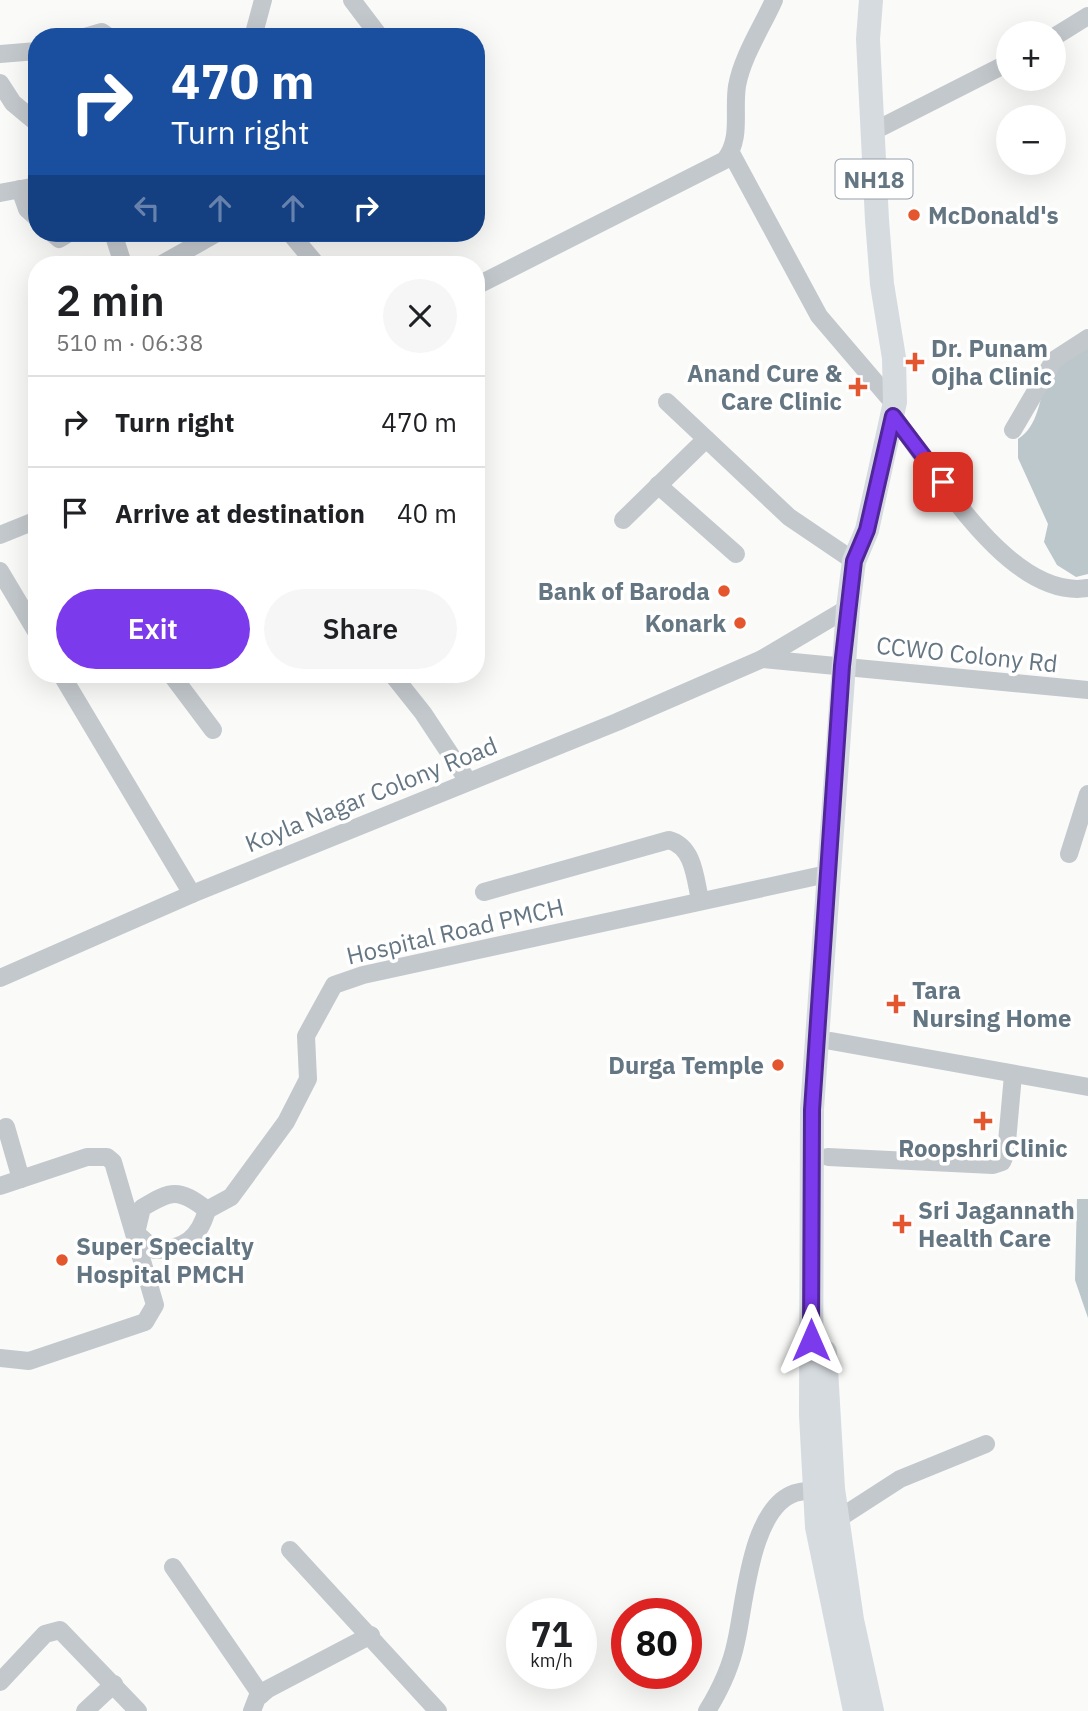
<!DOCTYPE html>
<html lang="en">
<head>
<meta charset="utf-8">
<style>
  :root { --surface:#fff; --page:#f6f6f6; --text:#202124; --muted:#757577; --line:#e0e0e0; --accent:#7c3aed }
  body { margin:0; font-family:"IBM Plex Sans",sans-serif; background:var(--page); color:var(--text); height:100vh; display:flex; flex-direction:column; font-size:26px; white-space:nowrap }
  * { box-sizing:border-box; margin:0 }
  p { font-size:23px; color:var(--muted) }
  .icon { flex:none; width:38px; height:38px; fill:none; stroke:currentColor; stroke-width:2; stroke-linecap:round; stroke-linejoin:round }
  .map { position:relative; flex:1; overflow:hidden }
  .panel { position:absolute; left:28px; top:256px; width:457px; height:427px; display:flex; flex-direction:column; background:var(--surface); border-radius:28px; box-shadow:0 7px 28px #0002 }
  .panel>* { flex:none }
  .hud { position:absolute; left:28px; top:28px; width:457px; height:214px; border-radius:28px; box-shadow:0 7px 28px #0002; background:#1a4fa0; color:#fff; overflow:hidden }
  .buttons { position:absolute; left:996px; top:21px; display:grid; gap:14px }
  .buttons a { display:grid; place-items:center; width:70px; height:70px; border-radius:50%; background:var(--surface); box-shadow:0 7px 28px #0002; font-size:35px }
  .speed { position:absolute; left:506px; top:1598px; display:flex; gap:14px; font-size:35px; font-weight:700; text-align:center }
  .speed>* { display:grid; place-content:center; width:91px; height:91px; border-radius:50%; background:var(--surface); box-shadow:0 7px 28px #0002; line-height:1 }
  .speed small { font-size:18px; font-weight:400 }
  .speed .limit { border:10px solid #d22; background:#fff; color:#111 }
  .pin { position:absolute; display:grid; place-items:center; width:60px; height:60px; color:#fff; margin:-30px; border-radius:14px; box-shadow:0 4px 10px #0006 }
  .me { position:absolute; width:77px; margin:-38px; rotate:0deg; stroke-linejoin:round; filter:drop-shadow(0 0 5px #0008) }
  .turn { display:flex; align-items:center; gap:24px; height:147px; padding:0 28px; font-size:32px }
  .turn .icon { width:91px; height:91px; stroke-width:2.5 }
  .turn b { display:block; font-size:49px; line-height:60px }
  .lanes { display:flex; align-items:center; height:66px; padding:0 28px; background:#0003; justify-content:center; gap:35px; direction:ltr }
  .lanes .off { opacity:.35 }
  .round { display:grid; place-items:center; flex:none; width:74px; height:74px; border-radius:37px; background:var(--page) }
  .overview { display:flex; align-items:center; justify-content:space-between; height:119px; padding:0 28px }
  h1 { font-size:42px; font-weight:600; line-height:52px }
  .cta { display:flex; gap:14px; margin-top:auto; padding:14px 28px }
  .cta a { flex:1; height:80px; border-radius:42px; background:var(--accent); color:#fff; font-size:28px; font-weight:600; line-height:80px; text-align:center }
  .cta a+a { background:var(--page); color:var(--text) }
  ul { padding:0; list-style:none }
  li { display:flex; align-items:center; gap:21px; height:91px; padding:0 28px; border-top:2px solid var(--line) }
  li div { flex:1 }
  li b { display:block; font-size:26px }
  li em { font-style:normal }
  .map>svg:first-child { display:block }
  .water { fill:#bbc7cb }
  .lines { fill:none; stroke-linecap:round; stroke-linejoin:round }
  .minor { stroke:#c3c8cc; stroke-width:18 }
  .highway { stroke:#d6dbdf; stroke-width:24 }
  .route-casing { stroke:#51269a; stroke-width:18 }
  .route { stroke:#7c3aed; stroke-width:12 }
  .poi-dot { fill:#e4572e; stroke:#fff; stroke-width:2.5 }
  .labels { text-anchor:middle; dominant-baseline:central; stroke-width:7; stroke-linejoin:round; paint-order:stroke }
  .shield { fill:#fff; stroke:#939fa8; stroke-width:2 }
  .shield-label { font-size:23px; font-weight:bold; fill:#657683 }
  .poi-label { font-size:24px; font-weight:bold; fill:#657683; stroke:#fff; text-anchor:start }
  .street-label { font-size:24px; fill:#657683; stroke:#fff }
</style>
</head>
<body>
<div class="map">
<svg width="1088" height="1711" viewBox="0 0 1088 1711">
  <rect width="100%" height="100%" fill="#fafaf8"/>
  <!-- water -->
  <g class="water">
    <path d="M1088,344V574L1076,577L1057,565L1044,542L1048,524L1018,458V439C1039,425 1038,401 1047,381C1055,365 1074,353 1088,344Z"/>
    <path d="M1077,1199H1088V1318L1075,1280Z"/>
  </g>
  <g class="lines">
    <!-- minor -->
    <g class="minor">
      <path d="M352,0L380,37"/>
      <path d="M85,37L102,32L109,37"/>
      <path d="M253,37L263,0"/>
      <path d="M1054,37L1088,16"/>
      <path d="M0,54L37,51"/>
      <path d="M0,83L13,103L37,123"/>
      <path d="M872,132L1008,63"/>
      <path d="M731,153L819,316L895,405"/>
      <path d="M20,189L27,209L37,218"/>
      <path d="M0,193L37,186"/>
      <path d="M52,233L59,239L69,233"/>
      <path d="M113,233L123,264"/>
      <path d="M290,233L316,264"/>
      <path d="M162,264L217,233"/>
      <path d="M476,286L725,160C742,138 733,112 737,86C742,57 762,27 774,0"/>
      <path d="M667,402L789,517L854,561"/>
      <path d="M893,416C935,469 1009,601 1088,588"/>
      <path d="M1013,430L1054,360L1088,338"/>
      <path d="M658,485L736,554"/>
      <path d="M623,520L706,439"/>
      <path d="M0,535L37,520"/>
      <path d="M0,571L37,633"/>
      <path d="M762,659L1088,690"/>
      <path d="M61,674L192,894"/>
      <path d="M171,674L213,730"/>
      <path d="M392,674L423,713L468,781"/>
      <path d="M1069,854L1088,794"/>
      <path d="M484,892L669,840C694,847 695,878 700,900"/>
      <path d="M0,978L192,894L617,722L762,659L848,608"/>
      <path d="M831,1041L1088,1087"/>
      <path d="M6,1127L21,1179"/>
      <path d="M828,1157L993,1165L1002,1162L1006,1153L1013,1075"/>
      <path d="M0,1186L87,1157H107L113,1162L155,1305L145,1322L29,1361L0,1358"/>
      <path d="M136,1233L142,1208C171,1190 179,1188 207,1210L231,1197L286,1122L308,1079L306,1036L334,985L363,975L827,874"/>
      <path d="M136,1233L155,1250C185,1249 199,1238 207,1210"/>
      <path d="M838,1519L900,1479L986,1444"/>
      <path d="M290,1550L438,1711"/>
      <path d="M173,1567L261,1695"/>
      <path d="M0,1682L45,1634L60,1630L138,1711"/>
      <path d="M85,1711L114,1684"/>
      <path d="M252,1711L257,1698L268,1689L371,1635"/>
      <path d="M707,1711C720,1690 731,1667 736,1642C745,1604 750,1508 795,1493C805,1490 817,1490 827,1490"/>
    </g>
    <!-- highway -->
    <g class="highway">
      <path d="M825,1352L833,1489L852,1620L872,1711"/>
      <path d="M855,1711L817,1527L811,1415L812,1109L848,608L854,561L867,530L895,402L894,358L882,284L877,220L868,39L871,0"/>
    </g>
  </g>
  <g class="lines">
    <defs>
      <path id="route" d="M811,1340L812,1110L842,666L854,561L867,530L893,416L943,482"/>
    </defs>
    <!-- route casing -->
    <use href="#route" class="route-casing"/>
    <!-- route -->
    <use href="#route" class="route"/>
  </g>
  <!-- markers -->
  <g class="poi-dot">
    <circle cx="914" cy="215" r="7"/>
    <path d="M911.5 351.5h7v7h7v7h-7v7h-7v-7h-7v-7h7z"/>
    <path d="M854.5 376.5h7v7h7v7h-7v7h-7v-7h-7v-7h7z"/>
    <circle cx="724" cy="591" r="7"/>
    <circle cx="740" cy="623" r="7"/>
    <path d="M892.5 993.5h7v7h7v7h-7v7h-7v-7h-7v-7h7z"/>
    <circle cx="778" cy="1065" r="7"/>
    <path d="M979.5 1110.5h7v7h7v7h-7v7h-7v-7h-7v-7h7z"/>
    <path d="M898.5 1213.5h7v7h7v7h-7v7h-7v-7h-7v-7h7z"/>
    <circle cx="62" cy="1260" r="7"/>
  </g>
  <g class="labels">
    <!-- shield labels -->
    <rect class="shield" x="835.5" y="159.5" width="77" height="39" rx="5"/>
    <g class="shield-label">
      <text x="874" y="179">NH18</text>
    </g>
    <!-- poi labels -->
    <g class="poi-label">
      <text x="928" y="215">McDonald's</text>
      <text x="931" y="348">Dr. Punam<tspan x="931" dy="28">Ojha Clinic</tspan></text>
      <text x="842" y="373" text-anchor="end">Anand Cure &amp;<tspan x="842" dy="28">Care Clinic</tspan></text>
      <text x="710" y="591" text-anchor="end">Bank of Baroda</text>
      <text x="726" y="623" text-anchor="end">Konark</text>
      <text x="912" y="990">Tara<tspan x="912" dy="28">Nursing Home</tspan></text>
      <text x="764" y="1065" text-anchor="end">Durga Temple</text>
      <text x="983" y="1148" text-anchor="middle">Roopshri Clinic</text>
      <text x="918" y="1210">Sri Jagannath<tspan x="918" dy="28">Health Care</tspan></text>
      <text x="76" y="1246">Super Specialty<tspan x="76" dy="28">Hospital PMCH</tspan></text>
    </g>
    <!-- street labels -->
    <g class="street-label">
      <text transform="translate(967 654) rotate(6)">CCWO Colony Rd</text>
      <text transform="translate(371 794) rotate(-22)">Koyla Nagar Colony Road</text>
      <text transform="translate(455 931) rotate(-13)">Hospital Road PMCH</text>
    </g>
  </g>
</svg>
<div class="buttons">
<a>+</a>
<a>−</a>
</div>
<div class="speed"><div>71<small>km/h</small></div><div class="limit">80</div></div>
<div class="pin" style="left:943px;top:482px;background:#d93025"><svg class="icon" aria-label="arrive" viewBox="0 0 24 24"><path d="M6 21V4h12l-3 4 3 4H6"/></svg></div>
<svg class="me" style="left:811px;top:1340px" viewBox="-20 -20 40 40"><path d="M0-17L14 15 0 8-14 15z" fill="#7c3aed" stroke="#fff" stroke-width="4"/></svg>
<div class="hud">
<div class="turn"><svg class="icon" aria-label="right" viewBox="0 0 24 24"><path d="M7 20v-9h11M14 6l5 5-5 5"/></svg><div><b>470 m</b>Turn right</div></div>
<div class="lanes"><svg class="icon off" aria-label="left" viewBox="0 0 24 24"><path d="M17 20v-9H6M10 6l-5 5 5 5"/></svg><svg class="icon off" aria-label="ahead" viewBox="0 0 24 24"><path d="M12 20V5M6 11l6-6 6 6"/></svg><svg class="icon off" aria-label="ahead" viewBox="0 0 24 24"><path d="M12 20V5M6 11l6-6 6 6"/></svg><svg class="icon" aria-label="right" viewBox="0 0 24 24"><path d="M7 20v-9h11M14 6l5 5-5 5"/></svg></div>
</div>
<section class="panel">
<div class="overview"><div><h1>2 min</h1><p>510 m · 06:38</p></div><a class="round"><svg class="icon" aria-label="close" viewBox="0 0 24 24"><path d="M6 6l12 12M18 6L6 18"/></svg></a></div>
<ul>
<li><svg class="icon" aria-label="right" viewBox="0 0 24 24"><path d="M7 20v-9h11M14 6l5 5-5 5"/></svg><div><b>Turn right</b></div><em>470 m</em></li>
<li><svg class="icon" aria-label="arrive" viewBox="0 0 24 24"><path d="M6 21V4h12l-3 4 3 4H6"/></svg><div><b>Arrive at destination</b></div><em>40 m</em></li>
</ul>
<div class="cta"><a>Exit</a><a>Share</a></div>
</section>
</div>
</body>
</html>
